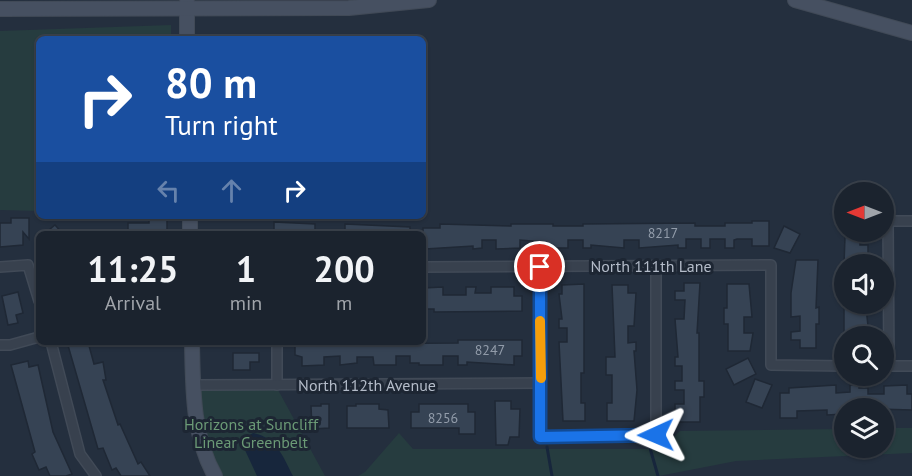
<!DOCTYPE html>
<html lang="en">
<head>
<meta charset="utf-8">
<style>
  :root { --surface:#1b232e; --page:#242b36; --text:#f1f3f6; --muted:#a0a4aa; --line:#39404a }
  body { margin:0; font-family:"PT Sans",sans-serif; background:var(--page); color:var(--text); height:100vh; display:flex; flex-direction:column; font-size:22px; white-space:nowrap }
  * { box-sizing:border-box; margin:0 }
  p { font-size:20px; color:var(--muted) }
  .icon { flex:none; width:33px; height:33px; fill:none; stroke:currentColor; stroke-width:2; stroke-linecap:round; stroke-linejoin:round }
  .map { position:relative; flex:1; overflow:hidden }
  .details { position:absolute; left:36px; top:231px; width:390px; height:114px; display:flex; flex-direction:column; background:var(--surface); border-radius:9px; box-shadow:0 2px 4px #0004,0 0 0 2px var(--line) }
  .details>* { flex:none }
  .hud { position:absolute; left:36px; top:36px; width:390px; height:183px; border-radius:9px; box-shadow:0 2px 4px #0004,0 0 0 2px var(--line); background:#1a4fa0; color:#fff; overflow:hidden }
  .needle { width:39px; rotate:270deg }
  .controls { position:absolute; left:834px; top:182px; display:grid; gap:12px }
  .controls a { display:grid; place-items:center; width:60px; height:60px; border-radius:50%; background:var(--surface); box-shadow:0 2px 4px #0004,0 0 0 2px var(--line); font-size:30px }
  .pin { position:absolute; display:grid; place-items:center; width:51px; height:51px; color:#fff; margin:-26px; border:3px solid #fff; border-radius:50%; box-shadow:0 2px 6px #0007 }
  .me { position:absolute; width:66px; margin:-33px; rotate:269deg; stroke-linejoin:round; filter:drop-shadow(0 0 4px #0008) }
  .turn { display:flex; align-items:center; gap:21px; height:126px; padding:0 30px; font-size:27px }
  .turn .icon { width:78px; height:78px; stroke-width:2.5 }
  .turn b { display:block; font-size:42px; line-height:51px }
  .lanes { display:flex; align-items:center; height:57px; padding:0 30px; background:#0003; justify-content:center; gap:30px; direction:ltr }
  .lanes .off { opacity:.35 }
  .eta { display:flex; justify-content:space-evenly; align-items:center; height:102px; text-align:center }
  .eta b { font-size:36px; font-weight:800; line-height:42px }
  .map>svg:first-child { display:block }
  .green { fill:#263c3f }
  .water { fill:#17263c }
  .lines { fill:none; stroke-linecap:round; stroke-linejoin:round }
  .stream { stroke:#17263c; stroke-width:3 }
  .building { fill:#364354; stroke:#1f2835; stroke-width:1.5 }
  .street-casing { stroke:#414a57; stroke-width:12 }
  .secondary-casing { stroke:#414a57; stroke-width:16 }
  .street { stroke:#38414e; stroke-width:9 }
  .secondary { stroke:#465061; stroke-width:14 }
  .route-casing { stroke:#114b97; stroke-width:15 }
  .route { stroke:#1a73e8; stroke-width:10 }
  .slow { stroke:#f59e0b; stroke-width:10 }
  .labels { text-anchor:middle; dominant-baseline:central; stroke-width:6; stroke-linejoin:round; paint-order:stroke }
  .number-label { font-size:14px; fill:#929caa }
  .street-label { font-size:16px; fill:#b4bcc9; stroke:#1d2633 }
  .park-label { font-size:16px; fill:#6b9a76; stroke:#1d2633 }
</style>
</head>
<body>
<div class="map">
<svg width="912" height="476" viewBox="0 0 912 476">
  <rect width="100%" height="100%" fill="#242f3e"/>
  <!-- green -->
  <g class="green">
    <path d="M171,25V39H39V211L0,210V31Z"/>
    <path d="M277,388L325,476H221L212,456L198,389Z"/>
    <path d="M884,428H912V453L736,461L659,476H358L365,472L399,433L413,449H662L680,431L844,429V447H884Z"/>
  </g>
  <!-- water -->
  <path class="water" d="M253,433C276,437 283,456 293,476H257L244,448L245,438Z"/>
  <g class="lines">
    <!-- stream -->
    <g class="stream">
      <path d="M547,447L552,476"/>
      <path d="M650,448L658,476"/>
    </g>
  </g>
  <!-- building -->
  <g class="building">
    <path d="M11,218H29V239L23,232V245L0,247V223H11Z"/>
    <path d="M149,220H167V234H128V223H149Z"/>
    <path d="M752,221H769V246H752V239H737L734,240V248H725V239H710V248H701V239H686V248H678V245L639,248V240H624V248L591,245V248H583V240H568V248H544V242L520,240V248L496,249V240H482V248L473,249V246L425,249L423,240V228H440V224L511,226V224H553V226H583V224L695,223V226H725V223H752Z"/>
    <path d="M274,222L315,224V234H274Z"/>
    <path d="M345,224L410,227V234H345Z"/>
    <path d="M55,225L63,234H44Z"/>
    <path d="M784,226L800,234L790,253L774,248Z"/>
    <path d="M845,237H860V245H868V264H844Z"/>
    <path d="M796,260H818L816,308L819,307V324H816V348H800V340H791V332L800,331V316L791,317V293Z"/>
    <path d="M684,283H700L697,333H699V381H704V397H700V422H678V413H675V404H684V390H675V381H682V366H675V357H678L675,319H684L685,300H675V291H684Z"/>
    <path d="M584,284V373H581V403H585V421H563L559,342H567V328H559V319H562L559,294H562V285Z"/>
    <path d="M727,284H749L752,317H744V333H753L750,351H728V324H724V308H727Z"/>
    <path d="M612,285H628V293H636L634,326H628V343L636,342V351H634L637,390L634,421H607V403H612V375H606V357H615Z"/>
    <path d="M443,287V295H466V287H476L475,293H491V287H514V296H522V311L434,312V309H423V288Z"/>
    <path d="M18,292L23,313L16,315L18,323L8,325L2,296Z"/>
    <path d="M844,307H866L869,336H844Z"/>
    <path d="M458,340H522V356H514V365L467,362V365H458V356H443V365H419V363H410V356H396V365H374L373,357H357V363L340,365V356L324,357V365L302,366V357L295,355V344L458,343Z"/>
    <path d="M67,342H88L94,364L103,362L106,380H103L118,425L120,424L138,464L141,462L150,476H121L116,468L112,470L103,448L98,449Z"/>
    <path d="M233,353H259V362H250V370H233Z"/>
    <path d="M748,358L756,374L734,385L726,369Z"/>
    <path d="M28,361L29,367L38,365L53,432L72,474L66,476H50L46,467L39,470L32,454L35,452L11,365Z"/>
    <path d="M755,379L772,385L762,408L746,402Z"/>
    <path d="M836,385V393L850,392V385H859V388H868V394H884V386L907,385V394H912V410L844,408V414L827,415V410L797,411V418H780V393H789V388Z"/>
    <path d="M495,401H511V409H520L519,437H510L508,445H496Z"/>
    <path d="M321,404H329V428L312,429L311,406H321Z"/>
    <path d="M356,404H379V409L388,410L389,428H347V406H356Z"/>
    <path d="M419,404H468V412H475V434H459V428H411V412H419Z"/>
  </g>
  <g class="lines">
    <defs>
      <g id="street">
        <path d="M0,267L28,265L39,301"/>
        <path d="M423,267L771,265V365L844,366"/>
        <path d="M540,267L541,437L656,435V266"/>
        <path d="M51,342L80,454L96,476"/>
        <path d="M277,342V385"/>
        <path d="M0,345H10L39,337"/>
        <path d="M884,366H912"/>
        <path d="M889,366L888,221H912"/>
        <path d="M193,385L541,383"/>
      </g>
      <g id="secondary">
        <path d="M795,0L912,33"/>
        <path d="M187,2V39"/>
        <path d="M0,9L349,8L429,0"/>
        <path d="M190,216V234"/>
        <path d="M192,342C193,388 192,435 215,476"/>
      </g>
    </defs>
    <!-- street casing -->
    <use href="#street" class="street-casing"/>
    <!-- secondary casing -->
    <use href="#secondary" class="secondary-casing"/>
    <!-- street -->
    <use href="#street" class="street"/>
    <!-- secondary -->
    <use href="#secondary" class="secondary"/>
  </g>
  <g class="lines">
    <defs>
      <path id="route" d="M540,267V437L656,435"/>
    </defs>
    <!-- route casing -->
    <use href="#route" class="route-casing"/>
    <!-- route -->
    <use href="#route" class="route"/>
    <!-- slow -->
    <path class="slow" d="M540,321L541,378"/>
  </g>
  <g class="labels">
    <!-- number labels -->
    <g class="number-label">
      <text x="663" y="233">8217</text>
      <text x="490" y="350">8247</text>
      <text x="443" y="418">8256</text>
    </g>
    <!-- street labels -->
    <g class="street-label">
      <text x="651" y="266">North 111th Lane</text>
      <text x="367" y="385">North 112th Avenue</text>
    </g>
    <!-- park labels -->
    <g class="park-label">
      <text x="251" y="424">Horizons at Suncliff<tspan x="251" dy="18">Linear Greenbelt</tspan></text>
    </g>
  </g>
</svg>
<div class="controls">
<a><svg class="needle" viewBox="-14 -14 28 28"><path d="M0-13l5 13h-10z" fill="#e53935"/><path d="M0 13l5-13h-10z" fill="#a0a4aa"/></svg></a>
<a><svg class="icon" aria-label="sound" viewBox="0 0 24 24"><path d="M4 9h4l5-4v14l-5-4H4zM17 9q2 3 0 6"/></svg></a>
<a><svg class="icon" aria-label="search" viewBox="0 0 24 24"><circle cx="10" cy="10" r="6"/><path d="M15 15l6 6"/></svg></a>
<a><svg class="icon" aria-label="layers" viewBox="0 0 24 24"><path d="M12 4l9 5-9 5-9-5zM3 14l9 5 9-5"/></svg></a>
</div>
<div class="pin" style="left:540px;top:267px;background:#d93025"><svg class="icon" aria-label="arrive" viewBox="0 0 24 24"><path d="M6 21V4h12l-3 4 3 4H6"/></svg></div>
<svg class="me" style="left:656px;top:435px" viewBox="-20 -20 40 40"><path d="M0-17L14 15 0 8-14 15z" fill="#1a73e8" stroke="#fff" stroke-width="4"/></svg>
<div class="hud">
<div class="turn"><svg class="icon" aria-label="right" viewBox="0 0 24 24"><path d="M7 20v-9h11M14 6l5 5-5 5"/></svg><div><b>80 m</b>Turn right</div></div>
<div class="lanes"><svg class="icon off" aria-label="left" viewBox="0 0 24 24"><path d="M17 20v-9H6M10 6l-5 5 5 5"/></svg><svg class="icon off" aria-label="ahead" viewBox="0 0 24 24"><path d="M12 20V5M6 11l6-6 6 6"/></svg><svg class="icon" aria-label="right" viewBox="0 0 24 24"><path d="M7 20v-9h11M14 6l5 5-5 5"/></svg></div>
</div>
<section class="details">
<div class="eta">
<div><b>11:25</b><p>Arrival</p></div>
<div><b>1</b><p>min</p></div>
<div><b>200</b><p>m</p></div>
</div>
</section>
</div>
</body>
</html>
